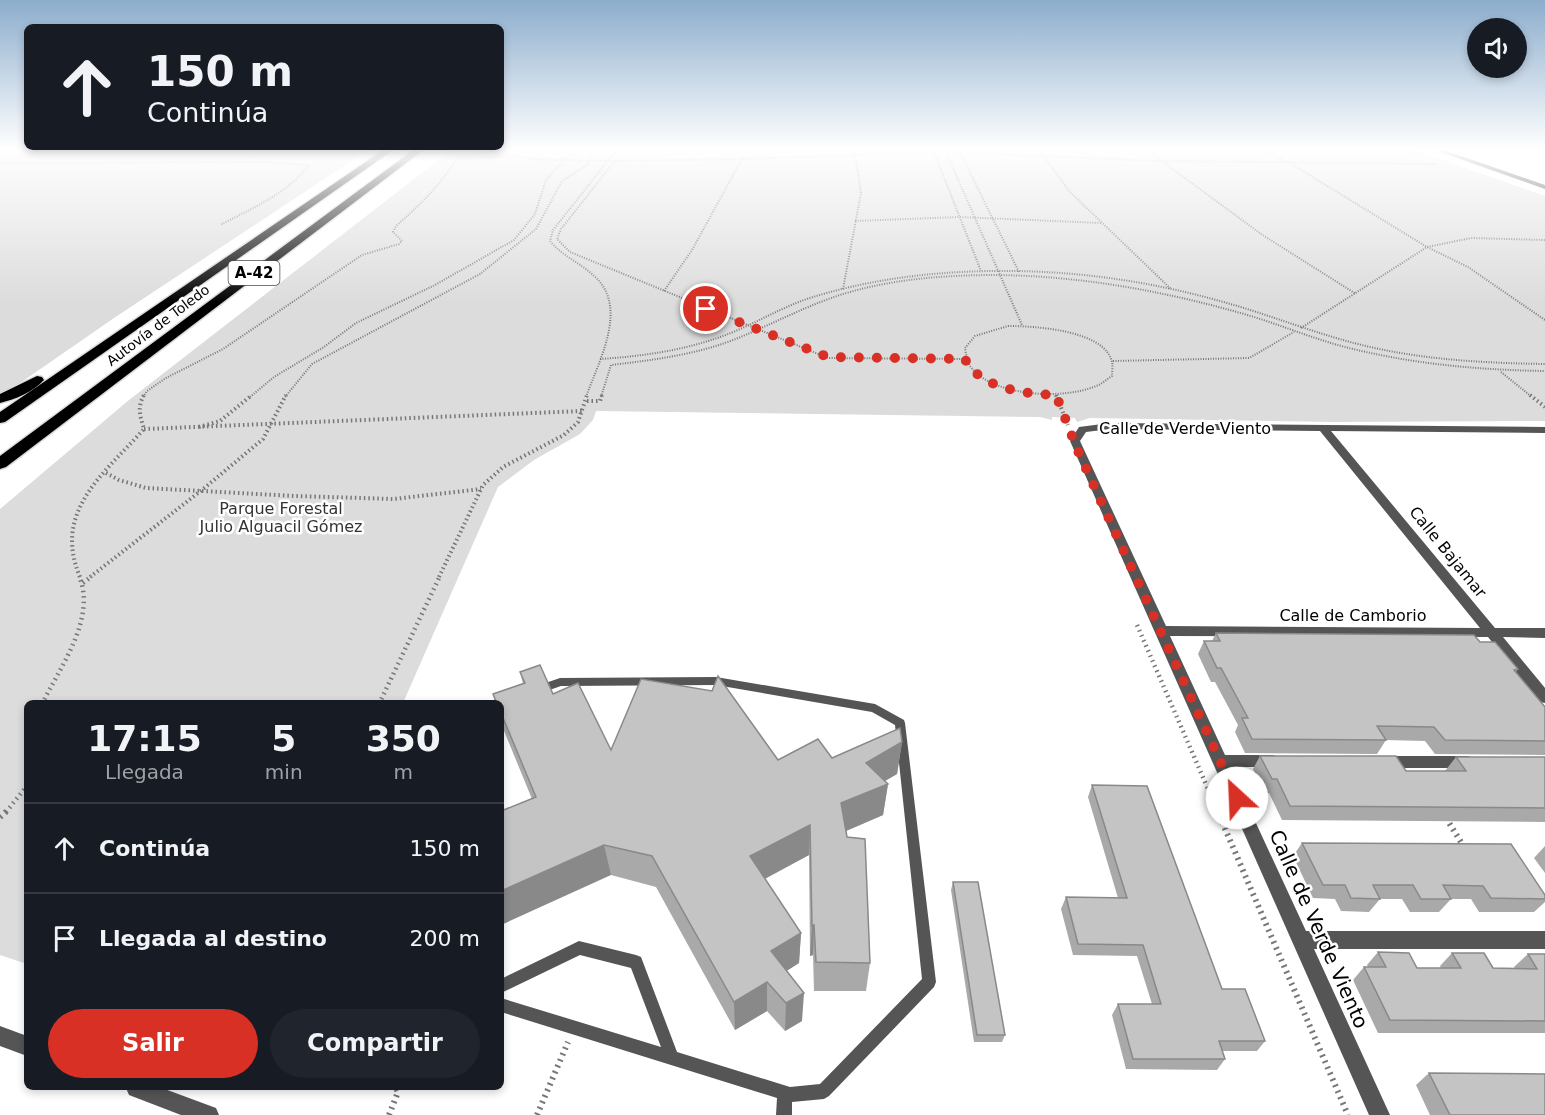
<!DOCTYPE html>
<html lang="es">
<head>
<meta charset="utf-8">
<style>
  :root { --surface:#171b24; --page:#20242c; --text:#f1f3f6; --muted:#9ea1a6; --line:#363941; --accent:#d93025 }
  body { margin:0; font-family:"DejaVu Sans",sans-serif; background:var(--page); color:var(--text); height:100vh; display:flex; flex-direction:column; font-size:22px; white-space:nowrap }
  * { box-sizing:border-box; margin:0 }
  p { font-size:20px; color:var(--muted) }
  .icon { flex:none; width:33px; height:33px; fill:none; stroke:currentColor; stroke-width:2; stroke-linecap:round; stroke-linejoin:round }
  .map { position:relative; flex:1; overflow:hidden }
  .side { position:absolute; left:24px; top:700px; width:480px; height:390px; display:flex; flex-direction:column; background:var(--surface); border-radius:9px; box-shadow:0 3px 9px #0003 }
  .side>* { flex:none }
  .top-card { position:absolute; left:24px; top:24px; width:480px; height:126px; border-radius:9px; box-shadow:0 3px 9px #0003; background:#171b24; color:var(--text); overflow:hidden }
  .fabs { position:absolute; left:1467px; top:18px; display:grid; gap:12px }
  .fabs a { display:grid; place-items:center; width:60px; height:60px; border-radius:50%; background:var(--surface); box-shadow:0 3px 9px #0003; font-size:30px }
  .pin { position:absolute; display:grid; place-items:center; width:51px; height:51px; color:#fff; margin:-26px; border:3px solid #fff; border-radius:50%; box-shadow:0 2px 6px #0007 }
  .me { position:absolute; width:66px; margin:-33px; rotate:335deg; stroke-linejoin:round; filter:drop-shadow(0 0 4px #0008) }
  .turn { display:flex; align-items:center; gap:21px; height:126px; padding:0 24px; font-size:27px }
  .turn .icon { width:78px; height:78px; stroke-width:2.5 }
  .turn b { display:block; font-size:42px; line-height:51px }
  .eta { display:flex; justify-content:space-evenly; align-items:center; height:102px; text-align:center }
  .eta b { font-size:36px; font-weight:700; line-height:42px }
  .cta { display:flex; gap:12px; margin-top:auto; padding:12px 24px }
  .cta a { flex:1; height:69px; border-radius:36px; background:var(--accent); color:#fff; font-size:24px; font-weight:700; line-height:69px; text-align:center }
  .cta a+a { background:var(--page); color:var(--text) }
  ul { padding:0; list-style:none }
  li { display:flex; align-items:center; gap:18px; height:90px; padding:0 24px; border-top:2px solid var(--line) }
  li div { flex:1 }
  li b { display:block; font-size:22px }
  li em { font-style:normal }
  .map>svg:first-child { display:block }
  .green { fill:#dcdcdc }
  .lines { fill:none; stroke-linecap:round; stroke-linejoin:round }
  .motorway-casing { stroke:#dbdbdb; stroke-width:3 }
  .path-far3 { stroke:#777; stroke-width:2; stroke-dasharray:1 1.5; stroke-linecap:butt }
  .path-far2 { stroke:#777; stroke-width:4; stroke-dasharray:1.5 3; stroke-linecap:butt }
  .path-far1 { stroke:#777; stroke-width:4.5; stroke-dasharray:1.5 4; stroke-linecap:butt }
  .path { stroke:#777; stroke-width:6; stroke-dasharray:2 4.5; stroke-linecap:butt }
  .service { fill:#555; fill-rule:evenodd }
  .minor { fill:#555; fill-rule:evenodd }
  .secondary { fill:#222; fill-rule:evenodd }
  .motorway { fill:#000; fill-rule:evenodd }
  .wall { fill:#a9a9a9 }
  .shaded-wall { fill:#898989 }
  .building { fill:#c4c4c4; stroke:#898989; stroke-width:1.5 }
  .route { stroke:#d93025; stroke-width:10; stroke-dasharray:0 18 }
  .labels { text-anchor:middle; dominant-baseline:central; stroke-width:5; stroke-linejoin:round; paint-order:stroke }
  .far-street-label { font-size:14px; fill:#000; stroke:#fff }
  .shield { fill:#fff; stroke:#4c4c4c; stroke-width:1.5 }
  .shield-label { font-size:15px; font-weight:bold; fill:#000 }
  .street-label { font-size:16px; fill:#000; stroke:#fff }
  .park-label { font-size:16px; fill:#333; stroke:#fff }
  .near-street-label { font-size:20px; fill:#000; stroke:#fff }
</style>
</head>
<body>
<div class="map">
<svg width="1545" height="1115" viewBox="0 0 1545 1115">
  <rect width="100%" height="100%" fill="#fff"/>
  <!-- green -->
  <g class="green">
    <path d="M0,148H371L114,318L0,397Z"/>
    <path d="M454,148H1408L1545,196V421L1331,422L1090,418L1077,422L1075,418L1052,417V420L1040,417L596,411L593,420L580,434L534,460L498,487L403,703L27,704V964L0,955V509L129,400Z"/>
  </g>
  <g class="lines">
    <defs>
      <g id="motorway">
        <path d="M386,148H396L5,422L0,423V412Z"/>
        <path d="M416,148H426L6,467L0,469V456Z"/>
        <path d="M37,376L42,377L44,380C33,392 16,399 0,403V394Z"/>
      </g>
    </defs>
    <!-- motorway casing -->
    <use href="#motorway" class="motorway-casing"/>
    <!-- path-far3 -->
    <g class="path-far3">
      <path d="M625,148L561,229L557,239L570,252L828,358L965,359"/>
      <path d="M1038,148L1069,191L1171,289"/>
      <path d="M1144,148L1261,234L1356,294"/>
      <path d="M1261,148L1286,162"/>
      <path d="M1402,148L1421,155"/>
      <path d="M934,152L981,271"/>
      <path d="M946,152L1022,325"/>
      <path d="M960,152L1019,272"/>
      <path d="M458,158L518,156L529,159L608,161L744,159L946,152L1159,161L1438,164"/>
      <path d="M0,163L266,162L309,165C288,193 251,209 220,225"/>
      <path d="M1293,165L1427,247L1468,267L1545,320"/>
      <path d="M855,221L959,217L1102,223"/>
      <path d="M843,289L861,193L854,148"/>
      <path d="M664,291L692,250L748,148"/>
      <path d="M1008,326C1034,326 1105,330 1112,362C1113,366 1112,372 1112,376C1107,379 1102,384 1096,386C1064,400 992,397 970,366C967,361 966,354 965,348L975,336Z"/>
      <path d="M1301,328L1427,247L1471,238L1545,240"/>
      <path d="M600,359C647,356 694,349 738,330C763,319 787,305 813,297C878,277 947,270 1015,271C1087,272 1158,283 1227,303C1273,316 1319,335 1366,346C1425,360 1485,363 1545,364"/>
      <path d="M1113,361L1249,358L1294,332"/>
      <path d="M1501,372L1532,397"/>
      <path d="M143,397L147,391L166,378L223,349L362,255L399,244L402,241L393,232L396,226C424,201 444,182 463,148"/>
      <path d="M250,397L274,377L324,347L356,323L435,285L514,240L535,214L546,180L564,160L582,148"/>
      <path d="M285,397L312,364L480,274L536,229L562,181L587,165L597,148"/>
      <path d="M586,397C599,360 630,306 593,275C579,262 562,256 550,241L553,230L618,148"/>
      <path d="M601,397L611,365C653,360 694,355 733,340C769,326 803,307 840,295C890,279 944,275 997,275C1081,276 1164,291 1244,314C1279,324 1313,339 1349,348C1413,364 1479,370 1545,371"/>
    </g>
    <!-- path-far2 -->
    <g class="path-far2">
      <path d="M1056,395L1068,425"/>
      <path d="M1530,395L1545,407"/>
      <path d="M587,401H600L602,395"/>
      <path d="M199,427L220,421L252,395"/>
      <path d="M144,429L582,411"/>
      <path d="M106,473L119,480L146,488L295,496L394,499L481,489"/>
      <path d="M80,577C52,511 104,474 144,429C140,416 137,407 144,395"/>
      <path d="M90,577L202,490L263,439L286,395"/>
      <path d="M439,577L483,485L503,467L564,435L578,422L587,395"/>
    </g>
    <!-- path-far1 -->
    <g class="path-far1">
      <path d="M83,583L92,576"/>
      <path d="M1137,625L1218,812"/>
      <path d="M42,704C60,667 97,618 79,576"/>
      <path d="M379,704L440,576"/>
      <path d="M6,812L27,786"/>
    </g>
    <!-- path -->
    <g class="path">
      <path d="M1217,810L1348,1115"/>
      <path d="M0,817L8,810"/>
      <path d="M1446,818L1464,847"/>
      <path d="M389,1115L398,1092L396,1088"/>
      <path d="M537,1115L568,1042"/>
    </g>
    <!-- service -->
    <path class="service" d="M716,677L875,704L904,720L905,723L936,982L934,987L829,1096L824,1099L792,1102V1115H776L777,1098L501,1012V998L661,1047L631,968L580,955L501,993V979L579,941L636,955L641,957L677,1052L790,1087L820,1084L922,979L895,725L872,712L716,685L561,686L538,694L534,693L533,690L534,687L560,678Z"/>
    <!-- minor -->
    <g class="minor">
      <path d="M1110,423L1545,427V433L1331,431L1495,628H1545V638L1503,637L1545,688V703L1540,702L1488,637L1170,636L1225,755H1273L1278,757L1281,761L1278,765L1273,767H1230L1306,931H1545V949H1314L1390,1115H1369L1070,441L1079,427ZM1110,429L1320,431L1480,628L1166,626L1080,441L1086,432Z"/>
      <path d="M1383,756H1468L1473,758L1476,762L1473,766L1468,768H1383L1378,766L1375,762L1378,758Z"/>
      <path d="M0,1026L27,1036V1056L0,1046Z"/>
      <path d="M126,1088H162L216,1108L219,1115H181L129,1095Z"/>
    </g>
    <!-- secondary -->
    <path class="secondary" d="M1429,148H1438L1545,185V189Z"/>
    <!-- motorway -->
    <use href="#motorway" class="motorway"/>
  </g>
  <!-- wall -->
  <g class="wall">
    <path d="M1216,633L1480,642L1518,669L1516,672L1545,707V755L1435,754L1425,741L1386,740L1377,754L1245,753L1235,732L1238,725L1215,682H1211L1198,654L1204,641H1212Z"/>
    <path d="M520,672L553,694L611,750L778,760L832,758L902,742L897,774L885,781L888,784L883,815L846,831L870,963L866,991H814L813,955L810,956L809,855L765,879L801,933L799,963L786,971L802,1021L785,1031L767,1011L735,1030L656,887L611,875L532,799L502,726L501,721V704H496L493,694L523,684Z"/>
    <path d="M1260,756L1406,771H1445L1456,757H1545V822L1282,820L1269,793H1264L1253,769Z"/>
    <path d="M1092,785L1222,989L1265,1041L1257,1051H1222L1225,1059L1217,1070L1126,1069L1112,1015L1118,1004H1152L1137,956L1073,955L1061,909L1066,897L1118,898L1088,797Z"/>
    <path d="M1302,843L1545,895V902L1534,912H1479L1471,899H1451L1439,912H1410L1402,899H1380L1369,912L1341,911L1335,899L1313,898L1293,856Z"/>
    <path d="M1545,846V873L1534,858Z"/>
    <path d="M953,882L1005,1035L1002,1042H974L951,890Z"/>
    <path d="M1378,952L1417,968H1441L1440,966L1452,953L1493,968L1515,969L1514,967L1528,954H1545V1033H1378L1353,980L1364,967H1368L1367,965Z"/>
    <path d="M1429,1073L1545,1115H1430L1416,1085Z"/>
  </g>
  <!-- shaded-wall -->
  <g class="shaded-wall">
    <path d="M902,742L897,774L862,794L866,763Z"/>
    <path d="M888,784L883,815L839,834L841,803Z"/>
    <path d="M810,825L809,855L751,886L750,856Z"/>
    <path d="M604,845L611,875L501,925V891Z"/>
    <path d="M814,925L813,955L810,956L812,926Z"/>
    <path d="M801,933L799,963L771,981V951Z"/>
    <path d="M767,982V1011L735,1030L734,1002Z"/>
    <path d="M804,993L802,1021L785,1031L786,1003Z"/>
  </g>
  <!-- building -->
  <g class="building">
    <path d="M1216,633L1474,635L1480,642H1495L1518,669L1514,670L1545,707V741L1445,740L1434,727L1377,726L1386,740L1252,739L1242,718H1248L1221,668H1217L1204,641H1220Z"/>
    <path d="M540,665L553,694L578,683L611,750L641,679L712,691L718,676L778,760L818,739L832,758L900,728L902,742L866,763L888,784L841,803L847,837L865,839L870,963L816,962L814,925L812,926L810,825L750,856L801,933L771,951L804,993L786,1003L767,982L734,1002L652,856L604,845L501,891V811L536,797L501,713V704H497L493,694L525,683L520,672Z"/>
    <path d="M1260,756H1396L1406,771H1466L1456,757H1545V808L1290,806L1277,779H1272Z"/>
    <path d="M1092,785L1147,786L1222,989H1245L1265,1041H1219L1225,1059H1133L1118,1004H1161L1143,945L1078,944L1066,897L1127,898Z"/>
    <path d="M1302,843L1511,844L1545,895V899L1491,898L1483,886L1443,885L1451,899H1421L1413,885H1373L1380,899L1351,898L1345,885H1323Z"/>
    <path d="M953,882H978L1005,1035H977Z"/>
    <path d="M1378,952L1409,953L1417,968H1461L1452,953H1484L1493,968L1537,969L1528,954H1545V1021L1390,1020L1364,967H1386Z"/>
    <path d="M1429,1073L1545,1074V1115H1450Z"/>
  </g>
  <!-- sky -->
  <linearGradient id="sky" x2="0" y2="1"><stop stop-color="#8cadcc"/><stop offset="0.49" stop-color="#fff"/><stop offset="1" stop-color="#fff" stop-opacity="0"/></linearGradient>
  <rect width="1545" height="304" fill="url(#sky)"/>
  <g class="lines">
    <!-- route -->
    <path class="route" d="M706,309L828,357L965,359C980,389 1026,394 1056,395L1077,449L1237,798"/>
  </g>
  <g class="labels">
    <!-- far-street labels -->
    <g class="far-street-label">
      <text transform="translate(158 325) rotate(-37)">Autovía de Toledo</text>
    </g>
    <!-- shield labels -->
    <rect class="shield" x="228.5" y="261" width="51" height="24" rx="4.5"/>
    <g class="shield-label">
      <text x="254" y="273">A-42</text>
    </g>
    <!-- street labels -->
    <g class="street-label">
      <text x="1185" y="428">Calle de Verde Viento</text>
      <text transform="translate(1448 552) rotate(51)">Calle Bajamar</text>
      <text x="1353" y="615">Calle de Camborio</text>
    </g>
    <!-- park labels -->
    <g class="park-label">
      <text x="281" y="508">Parque Forestal<tspan x="281" dy="18">Julio Alguacil Gómez</tspan></text>
    </g>
    <!-- near-street labels -->
    <g class="near-street-label">
      <text transform="translate(1319 929) rotate(66)">Calle de Verde Viento</text>
    </g>
  </g>
</svg>
<div class="fabs">
<a><svg class="icon" aria-label="sound" viewBox="0 0 24 24"><path d="M4 9h4l5-4v14l-5-4H4zM17 9q2 3 0 6"/></svg></a>
</div>
<div class="pin" style="left:706px;top:309px;background:#d93025"><svg class="icon" aria-label="arrive" viewBox="0 0 24 24"><path d="M6 21V4h12l-3 4 3 4H6"/></svg></div>
<svg class="me" style="left:1237px;top:798px" viewBox="-20 -20 40 40"><circle r="19" fill="#fff"/><path d="M0-13L10 11 0 6-10 11z" fill="#d93025"/></svg>
<div class="top-card">
<div class="turn"><svg class="icon" aria-label="ahead" viewBox="0 0 24 24"><path d="M12 20V5M6 11l6-6 6 6"/></svg><div><b>150 m</b>Continúa</div></div>
</div>
<section class="side">
<div class="eta">
<div><b>17:15</b><p>Llegada</p></div>
<div><b>5</b><p>min</p></div>
<div><b>350</b><p>m</p></div>
</div>
<ul>
<li><svg class="icon" aria-label="ahead" viewBox="0 0 24 24"><path d="M12 20V5M6 11l6-6 6 6"/></svg><div><b>Continúa</b></div><em>150 m</em></li>
<li><svg class="icon" aria-label="arrive" viewBox="0 0 24 24"><path d="M6 21V4h12l-3 4 3 4H6"/></svg><div><b>Llegada al destino</b></div><em>200 m</em></li>
</ul>
<div class="cta"><a>Salir</a><a>Compartir</a></div>
</section>
</div>
</body>
</html>
